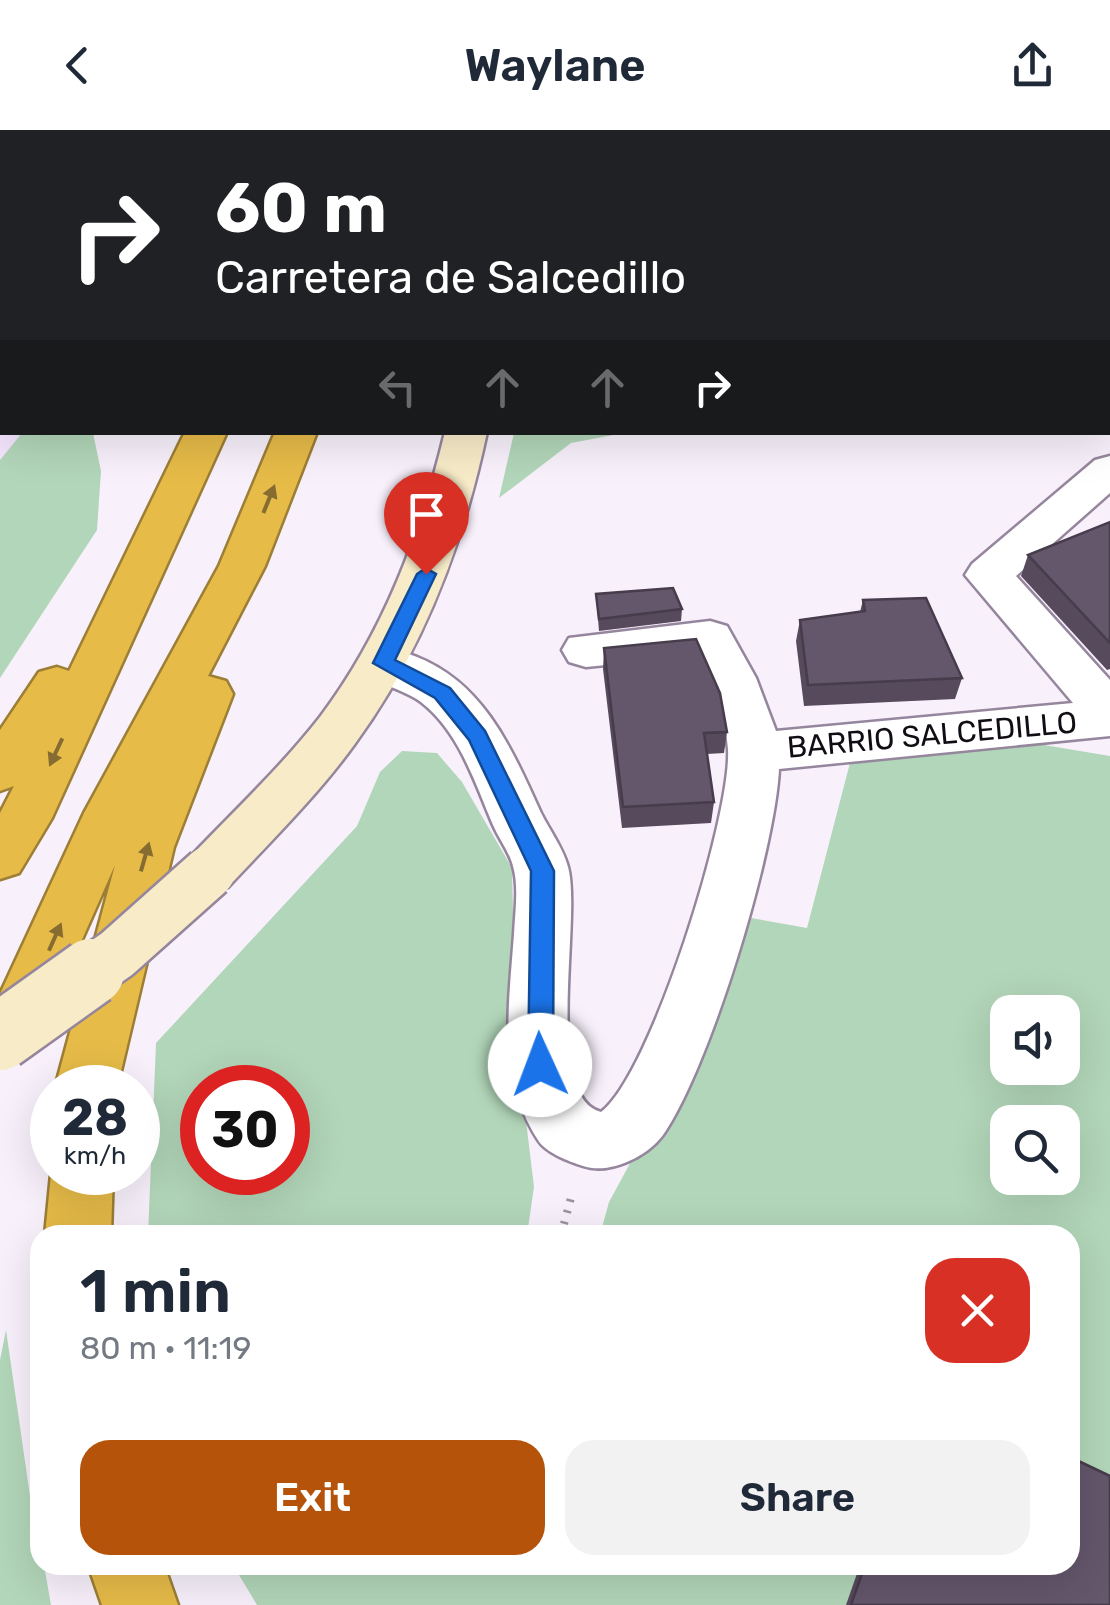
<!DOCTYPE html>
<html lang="en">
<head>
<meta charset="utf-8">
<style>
  :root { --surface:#fff; --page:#f2f2f3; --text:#1f2937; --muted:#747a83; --accent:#b45309 }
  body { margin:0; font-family:Rubik,sans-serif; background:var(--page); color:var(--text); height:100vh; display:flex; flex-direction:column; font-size:38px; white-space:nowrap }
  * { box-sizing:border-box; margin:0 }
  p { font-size:32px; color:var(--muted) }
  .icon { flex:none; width:55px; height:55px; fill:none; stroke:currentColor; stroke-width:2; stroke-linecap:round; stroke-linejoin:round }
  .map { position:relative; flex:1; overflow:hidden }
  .details { position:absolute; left:30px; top:1095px; width:1050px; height:350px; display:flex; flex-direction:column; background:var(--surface); border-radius:30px; box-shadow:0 10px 40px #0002 }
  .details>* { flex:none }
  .guide { position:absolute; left:0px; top:0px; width:1110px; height:305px; box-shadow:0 10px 40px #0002; background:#202124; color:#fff; overflow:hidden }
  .tools { position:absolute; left:990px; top:865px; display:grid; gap:20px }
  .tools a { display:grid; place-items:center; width:90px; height:90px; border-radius:20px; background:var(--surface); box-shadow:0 10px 40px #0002; font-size:50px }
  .speed { position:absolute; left:30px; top:935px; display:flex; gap:20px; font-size:50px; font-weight:700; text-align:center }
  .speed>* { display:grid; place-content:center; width:130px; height:130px; border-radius:50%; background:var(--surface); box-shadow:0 10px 40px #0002; line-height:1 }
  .speed small { font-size:25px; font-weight:400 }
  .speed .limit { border:15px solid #d22; background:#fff; color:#111 }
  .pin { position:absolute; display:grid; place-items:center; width:85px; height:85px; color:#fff; margin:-102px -42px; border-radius:50% 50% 50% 0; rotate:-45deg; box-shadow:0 0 10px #0007 }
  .pin .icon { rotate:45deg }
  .me { position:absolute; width:110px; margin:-55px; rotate:358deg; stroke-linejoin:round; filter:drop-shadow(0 0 8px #0008) }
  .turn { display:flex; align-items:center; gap:35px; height:210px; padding:0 50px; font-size:45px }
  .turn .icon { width:130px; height:130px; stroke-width:2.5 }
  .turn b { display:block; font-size:70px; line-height:85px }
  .lanes { display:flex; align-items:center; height:95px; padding:0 50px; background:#0003; justify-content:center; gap:50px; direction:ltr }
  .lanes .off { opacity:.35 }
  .round { display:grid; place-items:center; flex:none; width:105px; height:105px; border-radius:30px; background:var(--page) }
  .summary { display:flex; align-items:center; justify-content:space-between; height:170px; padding:0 50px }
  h1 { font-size:60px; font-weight:600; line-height:75px }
  .cta { display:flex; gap:20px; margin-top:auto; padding:20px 50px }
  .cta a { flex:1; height:115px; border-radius:30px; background:var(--accent); color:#fff; font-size:40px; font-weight:600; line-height:115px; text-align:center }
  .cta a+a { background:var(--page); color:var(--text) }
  header { display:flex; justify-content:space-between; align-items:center; height:130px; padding:0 50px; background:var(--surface); font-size:45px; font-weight:600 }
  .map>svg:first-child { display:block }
  .built { fill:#f4e4fe }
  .green { fill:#b2d6b9; fill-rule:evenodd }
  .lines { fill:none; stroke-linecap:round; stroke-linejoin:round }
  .street-casing { stroke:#95869d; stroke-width:5 }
  .secondary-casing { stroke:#95869d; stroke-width:5 }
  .highway-casing { stroke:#9c7e36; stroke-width:5 }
  .path { stroke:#99939d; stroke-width:8; stroke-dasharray:2.5 9; stroke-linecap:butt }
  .street { fill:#fff; fill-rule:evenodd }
  .secondary { fill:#f8ebc8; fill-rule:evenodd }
  .highway { fill:#e6bb48; fill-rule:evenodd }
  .secondary-bridge-far1-casing { stroke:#95869d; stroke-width:56; stroke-linecap:butt }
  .secondary-bridge-casing { stroke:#95869d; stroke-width:71; stroke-linecap:butt }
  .secondary-bridge-far1 { stroke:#f8ebc8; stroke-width:51 }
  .secondary-bridge { stroke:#f8ebc8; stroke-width:66 }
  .wall { fill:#564a5c }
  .building { fill:#64566b; stroke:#463c4b; stroke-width:2.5 }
  .oneway { fill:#876c31 }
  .route { fill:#1a73e8; stroke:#114b97; stroke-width:2.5 }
  .labels { text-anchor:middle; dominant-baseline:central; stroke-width:10; stroke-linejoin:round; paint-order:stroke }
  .street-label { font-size:30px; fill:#120c15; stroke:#fff }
</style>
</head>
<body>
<header><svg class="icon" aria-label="back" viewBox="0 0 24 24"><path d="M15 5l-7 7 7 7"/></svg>Waylane<svg class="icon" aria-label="share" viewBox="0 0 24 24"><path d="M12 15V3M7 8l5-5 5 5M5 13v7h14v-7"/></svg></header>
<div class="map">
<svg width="1110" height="1475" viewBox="0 0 1110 1475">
  <rect width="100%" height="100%" fill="#f8f1fc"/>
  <!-- built -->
  <g class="built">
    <path d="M0,0H208L2,2V302L22,303L0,330Z"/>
    <path d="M566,0H1110V108L1108,2Z"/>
  </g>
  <!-- green -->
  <g class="green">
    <path d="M22,303H93L101,341L97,400L0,548V330Z"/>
    <path d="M514,303V302L624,303L571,313L499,368Z"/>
    <path d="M1032,613L1110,626V1475H257L233,1435H1070V1105H600L609,1072L671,958L729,784L807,798L851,629ZM1008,882H1062V938H1008ZM1008,992H1062V1048H1008Z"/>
    <path d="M402,621L437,623L462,652L512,738L516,908L534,1057L527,1105H148L156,913L357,696L380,642ZM202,958H288V1042H202Z"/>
    <path d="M6,1200L40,1435H44L51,1475H0V1230Z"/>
  </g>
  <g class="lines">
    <defs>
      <path id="street" d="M1110,326V363L1016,446L1110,550V606L779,639C775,722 710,937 663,1005C647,1027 609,1045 583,1036C568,1031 546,1023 538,1010C497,947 509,874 514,804C515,782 519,757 513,736C509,721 499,709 493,695C475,653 459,601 421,572C401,557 371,555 358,533L366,521C385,515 398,520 417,527C485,554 512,620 541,683C550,701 563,718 568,737C582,787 542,967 601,982C651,945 732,684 728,619C726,587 710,554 696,526L586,537L569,532L562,520L569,508L710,491L727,496L756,548L776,601L1073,573L965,445L972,434L1095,330Z"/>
      <path id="secondary" d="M445,302H487C463,415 423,521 354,615C317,666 271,711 228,757L209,764L190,757L181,742L190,727C234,681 281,637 320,587C384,502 420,405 445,302Z"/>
      <g id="highway">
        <path d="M262,0H296V2H263Z"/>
        <path d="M331,0H365V2H332Z"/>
        <path d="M185,302H227L52,688L19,743L0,749V683L14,656L0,661V600L39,542L57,537L69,541Z"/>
        <path d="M275,302H317L265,436L208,546L226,551L233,564L174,717L117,958H55L115,735L31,925L10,933L0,929V864L84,683L219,436Z"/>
        <path d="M52,1034V1042H113L111,1105H45Z"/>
        <path d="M88,1435H164L178,1475H102Z"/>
      </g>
    </defs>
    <!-- street casing -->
    <use href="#street" class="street-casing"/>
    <!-- secondary casing -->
    <use href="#secondary" class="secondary-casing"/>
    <!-- highway casing -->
    <use href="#highway" class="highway-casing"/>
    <!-- path -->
    <path class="path" d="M561,1105L572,1064"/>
    <!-- street -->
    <use href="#street" class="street"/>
    <!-- secondary -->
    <use href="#secondary" class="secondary"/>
    <!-- highway -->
    <use href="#highway" class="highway"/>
    <defs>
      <path id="secondary-bridge-far1" d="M87,845L117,824L209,742"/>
      <path id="secondary-bridge" d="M0,907L91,842"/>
    </defs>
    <!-- secondary-bridge-far1 casing -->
    <use href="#secondary-bridge-far1" class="secondary-bridge-far1-casing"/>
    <!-- secondary-bridge casing -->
    <use href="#secondary-bridge" class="secondary-bridge-casing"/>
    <!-- secondary-bridge-far1 -->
    <use href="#secondary-bridge-far1" class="secondary-bridge-far1"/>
    <!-- secondary-bridge -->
    <use href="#secondary-bridge" class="secondary-bridge"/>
  </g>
  <!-- wall -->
  <g class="wall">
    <path d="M613,0H841L842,2H614Z"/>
    <path d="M1110,392V539L1107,540L1021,446L1028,425Z"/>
    <path d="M596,464L682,479L681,491L599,501Z"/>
    <path d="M863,470L962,548L955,569L804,576L796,511L800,490L860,482Z"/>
    <path d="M604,518L727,602L724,623L707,624L714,672L711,693L622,698L603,539Z"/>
    <path d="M860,1435H1070L1110,1475H846Z"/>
  </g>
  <!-- building -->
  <g class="building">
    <path d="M627,0H841L842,2H629Z"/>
    <path d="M1110,392V513L1028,425Z"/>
    <path d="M673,458L682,479L599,489L596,464Z"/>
    <path d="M926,468L962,548L808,555L800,490L865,481L863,470Z"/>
    <path d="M696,509L720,563L727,602L704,603L714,672L623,677L604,518Z"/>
    <path d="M1070,1327L1110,1346V1475H851L865,1435H1070Z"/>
  </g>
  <!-- one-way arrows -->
  <defs><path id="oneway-solid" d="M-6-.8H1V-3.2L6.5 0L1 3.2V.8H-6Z" transform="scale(2.5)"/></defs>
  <g class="oneway">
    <use href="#oneway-solid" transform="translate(269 369) rotate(-68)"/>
    <use href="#oneway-solid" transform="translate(56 622) rotate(115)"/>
    <use href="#oneway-solid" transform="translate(145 727) rotate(-74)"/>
    <use href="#oneway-solid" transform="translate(55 807) rotate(-66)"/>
  </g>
  <!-- route -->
  <path class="route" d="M426,438L436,444L395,530L450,558L485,601L554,741L553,935L549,943L540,946L532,943L528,935L531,741L469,610L435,568L373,533L417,444Z"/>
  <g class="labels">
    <!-- street labels -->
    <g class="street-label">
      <text transform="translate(932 605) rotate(-5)">BARRIO SALCEDILLO</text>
    </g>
  </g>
</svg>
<div class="tools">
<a><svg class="icon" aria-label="sound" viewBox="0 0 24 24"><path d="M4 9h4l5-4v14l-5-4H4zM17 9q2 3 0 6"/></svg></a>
<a><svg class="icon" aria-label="search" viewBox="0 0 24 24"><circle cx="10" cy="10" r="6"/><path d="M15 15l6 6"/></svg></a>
</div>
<div class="speed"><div>28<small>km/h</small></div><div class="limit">30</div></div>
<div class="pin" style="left:426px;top:444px;background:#d93025"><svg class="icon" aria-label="arrive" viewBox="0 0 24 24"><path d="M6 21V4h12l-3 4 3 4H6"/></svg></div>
<svg class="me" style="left:540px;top:935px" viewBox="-20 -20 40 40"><circle r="19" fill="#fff"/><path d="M0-13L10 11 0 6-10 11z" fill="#1a73e8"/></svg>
<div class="guide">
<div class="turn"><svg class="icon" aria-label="right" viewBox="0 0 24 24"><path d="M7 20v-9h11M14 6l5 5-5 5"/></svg><div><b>60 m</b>Carretera de Salcedillo</div></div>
<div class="lanes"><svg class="icon off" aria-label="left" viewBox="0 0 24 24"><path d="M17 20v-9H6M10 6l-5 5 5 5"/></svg><svg class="icon off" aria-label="ahead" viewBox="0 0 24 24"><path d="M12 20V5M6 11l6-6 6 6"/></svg><svg class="icon off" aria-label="ahead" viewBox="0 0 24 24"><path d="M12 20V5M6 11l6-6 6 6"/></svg><svg class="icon" aria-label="right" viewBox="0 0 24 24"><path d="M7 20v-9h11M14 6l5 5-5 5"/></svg></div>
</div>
<section class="details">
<div class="summary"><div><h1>1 min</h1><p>80 m · 11:19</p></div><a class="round" style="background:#d93025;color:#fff"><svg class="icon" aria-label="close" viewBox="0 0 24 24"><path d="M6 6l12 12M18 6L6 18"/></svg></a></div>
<div class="cta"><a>Exit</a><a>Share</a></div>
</section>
</div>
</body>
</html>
